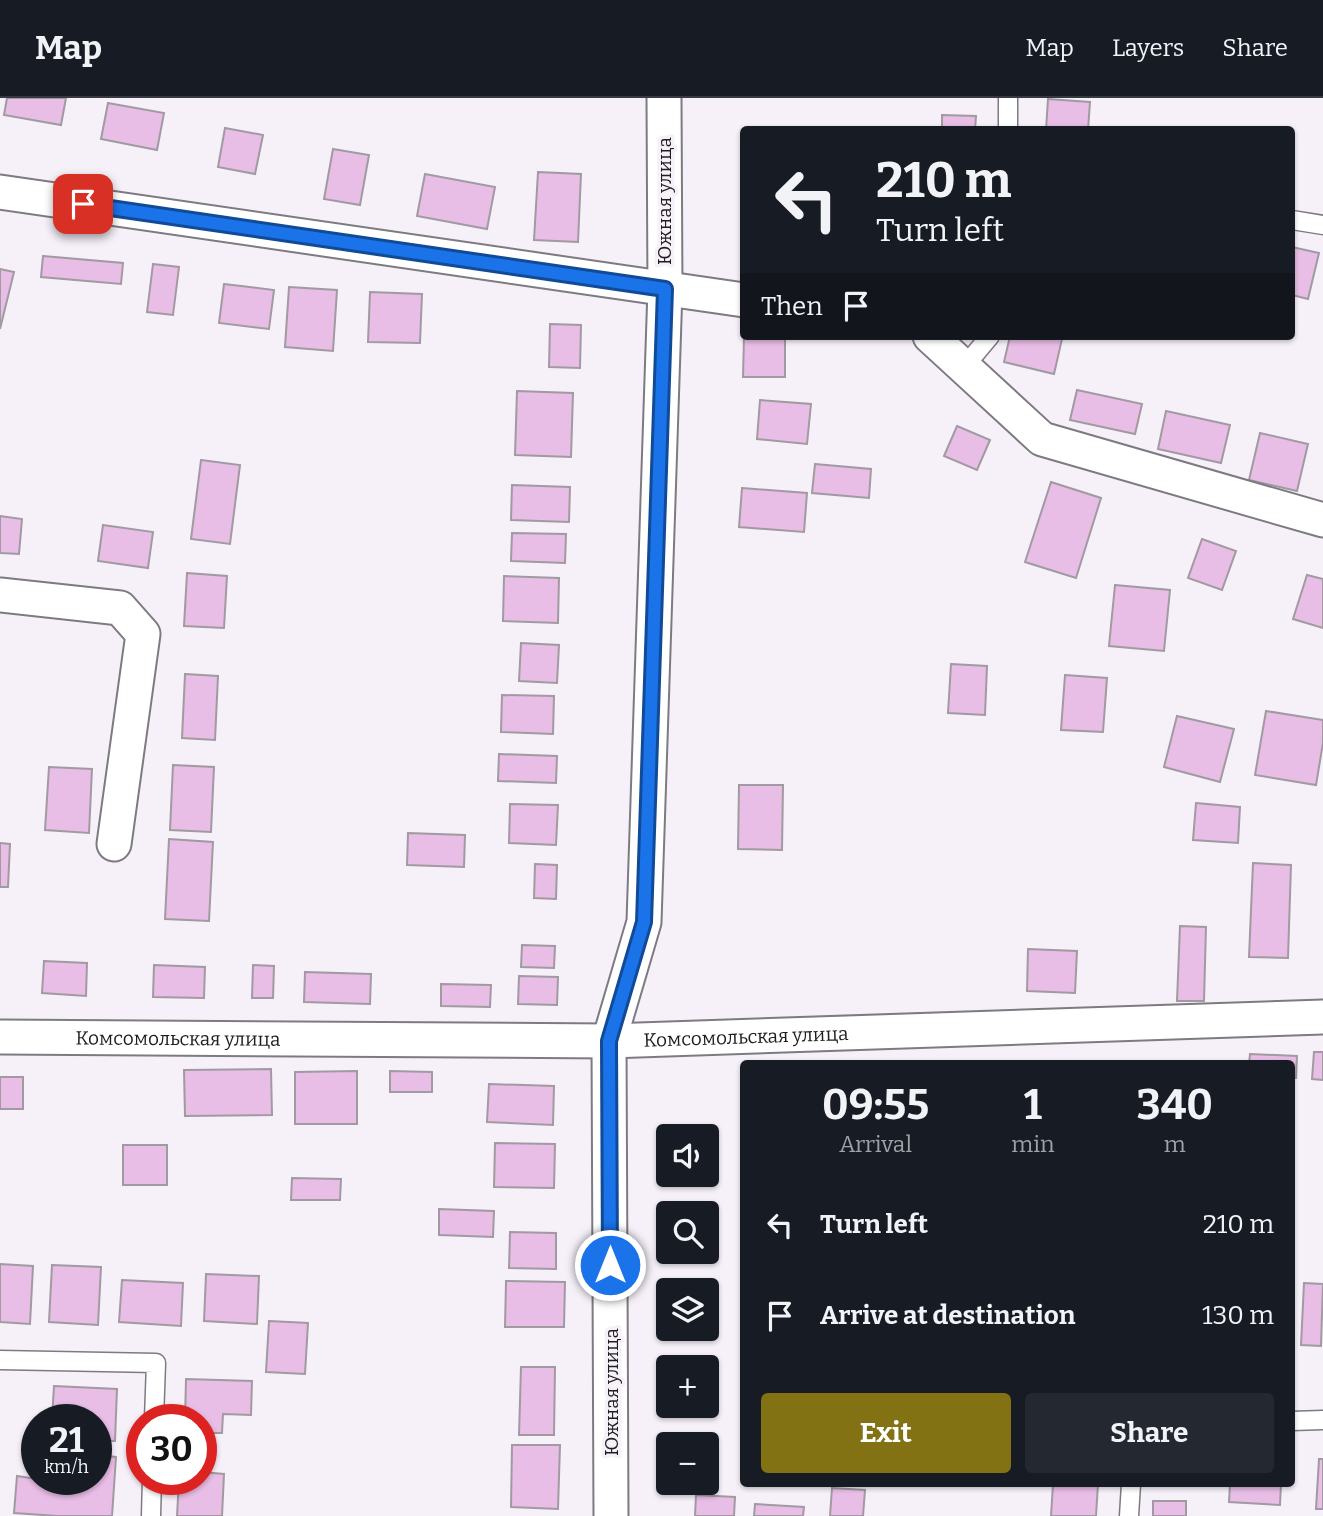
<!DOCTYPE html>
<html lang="en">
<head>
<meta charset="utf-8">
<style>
  :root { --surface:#171b24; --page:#242831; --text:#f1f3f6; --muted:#9ea1a6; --line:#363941; --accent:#827213 }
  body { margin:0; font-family:Bitter,serif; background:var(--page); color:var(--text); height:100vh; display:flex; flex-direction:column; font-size:26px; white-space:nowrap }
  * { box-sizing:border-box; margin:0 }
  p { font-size:23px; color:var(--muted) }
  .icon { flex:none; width:38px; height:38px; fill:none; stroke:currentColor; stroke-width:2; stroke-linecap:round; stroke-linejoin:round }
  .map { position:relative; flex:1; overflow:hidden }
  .sheet { position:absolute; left:740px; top:962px; width:555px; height:427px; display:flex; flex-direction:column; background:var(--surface); border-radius:7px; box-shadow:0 2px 5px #0004 }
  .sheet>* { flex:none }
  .banner { position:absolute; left:740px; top:28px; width:555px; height:214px; border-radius:7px; box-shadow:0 2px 5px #0004; background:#171b24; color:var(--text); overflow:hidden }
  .fabs { position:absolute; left:656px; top:1026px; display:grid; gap:14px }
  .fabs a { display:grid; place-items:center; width:63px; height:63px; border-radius:7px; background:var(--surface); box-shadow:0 2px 5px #0004; font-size:35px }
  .speed { position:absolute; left:21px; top:1306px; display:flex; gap:14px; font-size:35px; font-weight:700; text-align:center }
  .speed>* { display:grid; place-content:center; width:91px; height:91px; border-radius:50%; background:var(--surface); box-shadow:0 2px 5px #0004; line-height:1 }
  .speed small { font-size:18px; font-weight:400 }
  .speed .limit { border:10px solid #d22; background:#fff; color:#111 }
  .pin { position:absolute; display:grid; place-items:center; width:60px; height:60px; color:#fff; margin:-30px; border-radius:14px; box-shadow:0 4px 10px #0006 }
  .me { position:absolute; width:77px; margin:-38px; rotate:0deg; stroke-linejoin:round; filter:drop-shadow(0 0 5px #0008) }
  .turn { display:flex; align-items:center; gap:24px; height:147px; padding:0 21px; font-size:32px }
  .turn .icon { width:91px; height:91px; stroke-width:2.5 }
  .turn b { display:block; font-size:49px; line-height:60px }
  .then { display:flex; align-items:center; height:66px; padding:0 21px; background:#0003; gap:14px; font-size:26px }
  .eta { display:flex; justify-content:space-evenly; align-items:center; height:119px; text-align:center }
  .eta b { font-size:42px; font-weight:700; line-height:49px }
  .primary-button { display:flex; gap:14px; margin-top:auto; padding:14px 21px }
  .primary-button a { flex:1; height:80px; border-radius:7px; background:var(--accent); color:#fff; font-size:28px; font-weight:700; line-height:80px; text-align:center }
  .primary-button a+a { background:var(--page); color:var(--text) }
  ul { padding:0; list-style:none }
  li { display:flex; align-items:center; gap:21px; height:91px; padding:0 21px }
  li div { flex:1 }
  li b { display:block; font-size:26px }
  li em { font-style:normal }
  header { display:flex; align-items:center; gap:42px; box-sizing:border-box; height:98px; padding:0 35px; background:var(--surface); border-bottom:2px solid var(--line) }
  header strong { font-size:33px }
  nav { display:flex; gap:38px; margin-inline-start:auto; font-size:24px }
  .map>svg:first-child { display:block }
  .building { fill:#e8bde6; stroke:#a19aa0; stroke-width:2 }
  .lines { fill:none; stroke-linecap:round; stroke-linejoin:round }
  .service-casing { stroke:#7e7a81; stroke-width:21 }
  .minor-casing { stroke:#7e7a81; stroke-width:37 }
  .service { stroke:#fff; stroke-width:18 }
  .minor { stroke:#fff; stroke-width:33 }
  .route-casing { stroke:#114b97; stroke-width:18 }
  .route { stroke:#1a73e8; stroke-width:12 }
  .labels { text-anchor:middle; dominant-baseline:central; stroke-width:7; stroke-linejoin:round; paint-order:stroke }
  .street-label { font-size:19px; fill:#1e1c1f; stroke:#f6f1f9 }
</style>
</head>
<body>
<header>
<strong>Map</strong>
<nav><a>Map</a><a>Layers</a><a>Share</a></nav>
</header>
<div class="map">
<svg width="1323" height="1418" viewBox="0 0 1323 1418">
  <rect width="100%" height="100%" fill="#f6f1f9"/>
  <!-- building -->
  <g class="building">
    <path d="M7,0H66L61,27L4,17Z"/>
    <path d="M1048,1L1090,4L1088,32H1046Z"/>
    <path d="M108,5L164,15L157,52L101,41Z"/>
    <path d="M942,17L976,18L975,32H942Z"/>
    <path d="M225,30L263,37L255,76L218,69Z"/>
    <path d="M333,51L369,57L360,107L324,101Z"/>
    <path d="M538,74L581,76L578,144L534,142Z"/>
    <path d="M425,76L495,89L487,131L417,118Z"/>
    <path d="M1292,149L1319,155L1308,201L1292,197Z"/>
    <path d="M43,158L123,165L121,186L41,179Z"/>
    <path d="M153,166L179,169L173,217L147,214Z"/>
    <path d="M0,171L14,174L0,231Z"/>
    <path d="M224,186L274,192L269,231L219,225Z"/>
    <path d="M289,189L337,192L333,253L285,249Z"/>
    <path d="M370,194L422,196L420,245L368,244Z"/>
    <path d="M550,226L581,227L580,270L549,269Z"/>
    <path d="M744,238H785V279H743Z"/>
    <path d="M1010,238H1049L1062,241L1054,276L1004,264Z"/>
    <path d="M1077,292L1142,306L1135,336L1070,322Z"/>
    <path d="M517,293L573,295L571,359L515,357Z"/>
    <path d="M760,302L811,306L807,346L757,341Z"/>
    <path d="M1166,313L1230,327L1221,365L1158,351Z"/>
    <path d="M957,328L990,342L977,372L944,358Z"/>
    <path d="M1260,335L1308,346L1297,393L1249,382Z"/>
    <path d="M201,362L240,367L230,446L191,441Z"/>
    <path d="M815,366L871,371L869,400L812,395Z"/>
    <path d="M1051,384L1101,400L1076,480L1025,464Z"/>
    <path d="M512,387L570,389L569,424L511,422Z"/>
    <path d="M742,390L807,395L804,434L739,429Z"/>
    <path d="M0,418L22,421L19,456L0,455Z"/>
    <path d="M103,427L153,434L148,470L98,463Z"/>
    <path d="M512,435L566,436L565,465L511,463Z"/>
    <path d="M1202,441L1236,453L1222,492L1188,480Z"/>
    <path d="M187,475L227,478L224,530L184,528Z"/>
    <path d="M1307,477L1323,481V530L1293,521Z"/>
    <path d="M504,478L559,480L558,525L503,523Z"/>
    <path d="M1115,487L1170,492L1164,553L1109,548Z"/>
    <path d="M521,545L559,547L557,585L519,583Z"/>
    <path d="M951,566L987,568L985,617L948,615Z"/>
    <path d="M185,576L218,578L215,642L182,640Z"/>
    <path d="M1065,577L1107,580L1103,634L1061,632Z"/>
    <path d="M502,597L554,598L553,636L501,634Z"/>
    <path d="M1266,613L1323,622V645L1316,687L1255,677Z"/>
    <path d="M1177,618L1234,631L1220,684L1164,669Z"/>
    <path d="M499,656L557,658L556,685L498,683Z"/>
    <path d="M173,667L214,669L211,734L170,732Z"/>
    <path d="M49,669L92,671L89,735L45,732Z"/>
    <path d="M739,687H783L782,752L738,751Z"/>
    <path d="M1196,705L1240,709L1238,745L1193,742Z"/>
    <path d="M510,706L558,707L556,747L509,745Z"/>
    <path d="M408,735L465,737L464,769L407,767Z"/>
    <path d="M169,741L213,744L209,823L165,821Z"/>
    <path d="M0,745L10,746L8,789H0Z"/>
    <path d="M1253,765L1291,767L1288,860L1249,859Z"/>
    <path d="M535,766L557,767L556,801L534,800Z"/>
    <path d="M1180,828L1206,829L1204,903H1177Z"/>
    <path d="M522,847L555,848L554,870L521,869Z"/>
    <path d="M1028,851L1077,853L1075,895L1027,893Z"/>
    <path d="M44,863L87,865L86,898L42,895Z"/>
    <path d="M154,867L205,869L204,900L153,899Z"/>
    <path d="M253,867L274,868L273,900H252Z"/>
    <path d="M305,874L371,876L370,906L304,904Z"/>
    <path d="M519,878L558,879L557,907L518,906Z"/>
    <path d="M441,886L491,887L490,909L441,908Z"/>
    <path d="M1314,954H1323V982L1312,981Z"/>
    <path d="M1250,956L1297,958L1296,980H1292V966H1249Z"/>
    <path d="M271,971L272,1017L185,1018L184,972Z"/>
    <path d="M357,973V1026H295V974Z"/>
    <path d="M390,973L432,974V994H390Z"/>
    <rect x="0" y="979" width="23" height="32"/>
    <path d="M489,986L554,988L553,1027L487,1024Z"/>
    <path d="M495,1045L555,1046L554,1090L494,1089Z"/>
    <rect x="123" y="1047" width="44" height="40"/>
    <path d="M292,1080L341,1081L340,1102H291Z"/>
    <path d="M439,1111L494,1113L493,1139L439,1137Z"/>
    <path d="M510,1134L556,1135V1171L509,1170Z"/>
    <path d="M0,1166L33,1168L30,1226L0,1224Z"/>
    <path d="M52,1167L101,1169L98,1227L49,1224Z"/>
    <path d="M206,1176L259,1178L257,1226L204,1223Z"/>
    <path d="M122,1182L183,1185L181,1228L119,1224Z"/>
    <path d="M506,1183L565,1184L564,1229H505Z"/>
    <path d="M1304,1185L1323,1186L1321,1248L1301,1247Z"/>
    <path d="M269,1223L308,1225L305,1276L266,1274Z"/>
    <path d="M521,1269H555L554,1337H519Z"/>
    <path d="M186,1281L252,1283L251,1317L223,1316L222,1335H209L208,1345H201V1321H185Z"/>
    <path d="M54,1288L117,1291L115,1343L96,1342V1321H52Z"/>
    <path d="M512,1347H560L558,1411L511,1409Z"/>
    <path d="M96,1357L116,1359L112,1418H57L14,1415L17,1378L37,1381H96Z"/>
    <path d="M1319,1361H1323V1411H1316Z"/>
    <path d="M201,1374L224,1376L222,1418H177L179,1381H201Z"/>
    <path d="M1053,1386H1098L1096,1418H1051Z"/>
    <path d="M1230,1386H1281L1280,1407L1229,1404Z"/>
    <path d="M832,1390L865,1392L863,1418H830Z"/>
    <path d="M696,1397L735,1399L734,1418H695Z"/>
    <rect x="1153" y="1403" width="33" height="15"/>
    <path d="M755,1406L804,1409L803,1418H754Z"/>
  </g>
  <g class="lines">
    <defs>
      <g id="service">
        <path d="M1008,0V32"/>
        <path d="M1292,122L1323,127"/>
        <path d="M964,269L990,238"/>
        <path d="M0,1262L156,1265L154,1321"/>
        <path d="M1292,1323L1323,1322"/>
        <path d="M151,1418L152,1381"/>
        <path d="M1129,1418L1131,1386"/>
      </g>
      <g id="minor">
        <path d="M0,94L744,202"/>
        <path d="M930,238L1042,341L1323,422"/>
        <path d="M0,497L120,510L143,536L114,746"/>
        <path id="s1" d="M0,939L609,943L1323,919"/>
        <path d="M611,1418L609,943L644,824L665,191L664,0"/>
      </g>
    </defs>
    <!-- service casing -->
    <use href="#service" class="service-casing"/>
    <!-- minor casing -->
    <use href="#minor" class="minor-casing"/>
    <!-- service -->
    <use href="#service" class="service"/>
    <!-- minor -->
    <use href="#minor" class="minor"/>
  </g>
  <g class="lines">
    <defs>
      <path id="route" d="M83,106L665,191L644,824L609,943L610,1167"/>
    </defs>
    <!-- route casing -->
    <use href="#route" class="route-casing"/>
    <!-- route -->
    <use href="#route" class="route"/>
  </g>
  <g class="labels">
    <!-- street labels -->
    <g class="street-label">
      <text transform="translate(664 103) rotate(-90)">Южная улица</text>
      <text stroke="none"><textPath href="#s1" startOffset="746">Комсомольская улица</textPath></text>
      <text stroke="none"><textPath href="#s1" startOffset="178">Комсомольская улица</textPath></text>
      <text transform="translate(611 1294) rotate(-90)">Южная улица</text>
    </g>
  </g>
</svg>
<div class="fabs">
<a><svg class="icon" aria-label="sound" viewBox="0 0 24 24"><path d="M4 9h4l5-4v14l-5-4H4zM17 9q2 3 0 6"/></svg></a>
<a><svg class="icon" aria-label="search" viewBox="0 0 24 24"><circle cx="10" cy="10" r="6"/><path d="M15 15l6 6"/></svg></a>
<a><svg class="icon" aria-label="layers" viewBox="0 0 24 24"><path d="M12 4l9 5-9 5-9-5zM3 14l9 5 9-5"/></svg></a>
<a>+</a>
<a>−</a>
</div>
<div class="speed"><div>21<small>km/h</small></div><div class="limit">30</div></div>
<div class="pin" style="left:83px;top:106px;background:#d93025"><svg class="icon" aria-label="arrive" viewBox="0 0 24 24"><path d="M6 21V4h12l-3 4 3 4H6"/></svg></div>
<svg class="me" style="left:610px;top:1167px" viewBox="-20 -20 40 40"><circle r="17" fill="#1a73e8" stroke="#fff" stroke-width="3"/><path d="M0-11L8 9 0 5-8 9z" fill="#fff"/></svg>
<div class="banner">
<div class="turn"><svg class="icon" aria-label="left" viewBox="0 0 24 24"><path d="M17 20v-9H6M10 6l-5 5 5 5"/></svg><div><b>210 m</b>Turn left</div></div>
<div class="then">Then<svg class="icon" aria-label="arrive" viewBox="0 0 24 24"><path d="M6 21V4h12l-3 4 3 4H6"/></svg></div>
</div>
<section class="sheet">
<div class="eta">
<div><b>09:55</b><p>Arrival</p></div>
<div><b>1</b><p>min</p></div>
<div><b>340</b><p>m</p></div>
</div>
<ul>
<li><svg class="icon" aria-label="left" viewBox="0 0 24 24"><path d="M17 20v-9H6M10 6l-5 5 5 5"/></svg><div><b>Turn left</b></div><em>210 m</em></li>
<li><svg class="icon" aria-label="arrive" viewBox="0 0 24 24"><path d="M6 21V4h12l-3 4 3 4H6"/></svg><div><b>Arrive at destination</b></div><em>130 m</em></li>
</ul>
<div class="primary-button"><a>Exit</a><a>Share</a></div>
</section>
</div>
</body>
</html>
